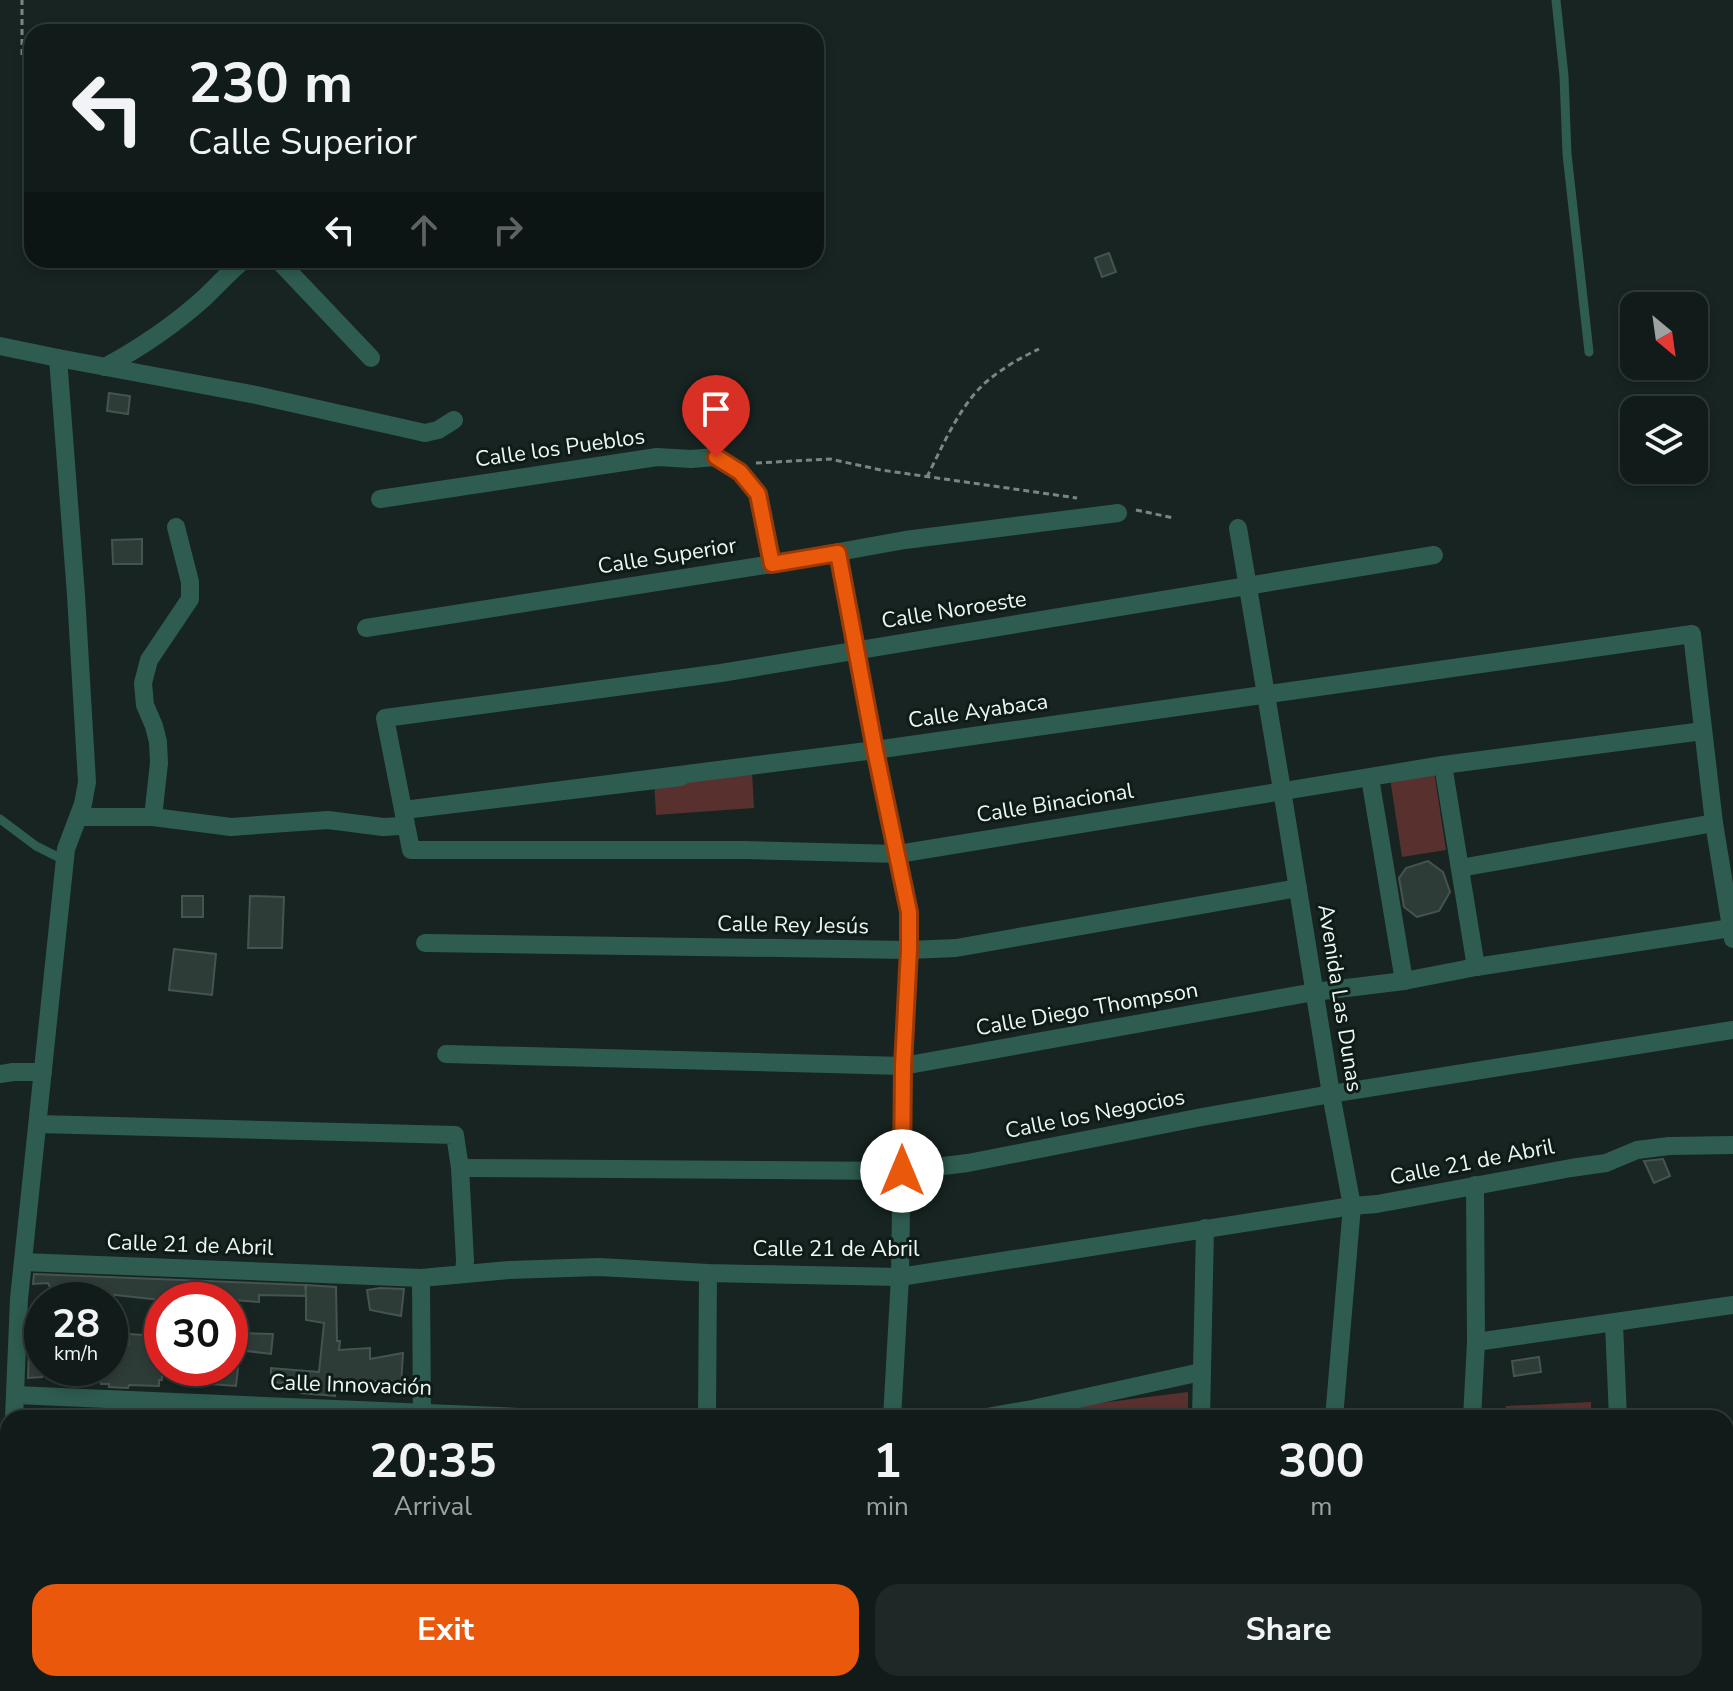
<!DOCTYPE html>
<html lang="en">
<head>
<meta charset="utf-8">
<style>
  :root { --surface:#111b19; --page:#1e2826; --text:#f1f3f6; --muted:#9ca1a2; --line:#303938; --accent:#ea580c }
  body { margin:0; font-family:"Nunito Sans",sans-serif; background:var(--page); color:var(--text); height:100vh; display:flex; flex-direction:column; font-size:30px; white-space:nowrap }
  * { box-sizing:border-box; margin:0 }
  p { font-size:26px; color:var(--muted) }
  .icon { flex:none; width:44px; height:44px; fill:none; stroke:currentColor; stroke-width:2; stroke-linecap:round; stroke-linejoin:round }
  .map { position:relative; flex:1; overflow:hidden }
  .panel { position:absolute; left:0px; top:1410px; width:1734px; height:282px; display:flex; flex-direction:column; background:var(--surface); border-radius:24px 24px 0 0; box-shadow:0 4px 12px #0003,0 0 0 2px var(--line) }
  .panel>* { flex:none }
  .hud { position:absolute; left:24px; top:24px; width:800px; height:244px; border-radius:24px; box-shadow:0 4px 12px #0003,0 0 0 2px var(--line); background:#111b19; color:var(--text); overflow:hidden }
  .needle { width:52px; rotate:151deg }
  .controls { position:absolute; left:1620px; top:292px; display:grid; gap:16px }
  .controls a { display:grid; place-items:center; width:88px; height:88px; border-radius:16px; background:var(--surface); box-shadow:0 4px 12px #0003,0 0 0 2px var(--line); font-size:40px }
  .speed { position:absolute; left:24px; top:1282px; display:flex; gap:16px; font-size:40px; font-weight:700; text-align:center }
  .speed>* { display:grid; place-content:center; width:104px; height:104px; border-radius:50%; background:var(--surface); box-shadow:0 4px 12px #0003,0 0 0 2px var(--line); line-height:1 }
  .speed small { font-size:20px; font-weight:400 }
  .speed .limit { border:12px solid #d22; background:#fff; color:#111 }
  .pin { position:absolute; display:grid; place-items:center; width:68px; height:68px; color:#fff; margin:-82px -34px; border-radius:50% 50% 50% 0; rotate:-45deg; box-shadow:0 0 8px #0007 }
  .pin .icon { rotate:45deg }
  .me { position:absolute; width:88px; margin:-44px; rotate:0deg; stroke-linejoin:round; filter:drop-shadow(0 0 6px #0008) }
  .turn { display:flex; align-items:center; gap:28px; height:168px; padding:0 32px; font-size:36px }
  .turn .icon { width:104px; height:104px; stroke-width:2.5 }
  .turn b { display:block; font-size:56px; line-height:68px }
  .lanes { display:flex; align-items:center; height:76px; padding:0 32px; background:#0003; justify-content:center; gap:40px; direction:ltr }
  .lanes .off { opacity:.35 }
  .eta { display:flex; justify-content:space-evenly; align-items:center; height:136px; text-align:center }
  .eta b { font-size:48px; font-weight:700; line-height:56px }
  .cta { display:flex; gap:16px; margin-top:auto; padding:16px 32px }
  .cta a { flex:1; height:92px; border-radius:24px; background:var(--accent); color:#fff; font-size:32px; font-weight:700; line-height:92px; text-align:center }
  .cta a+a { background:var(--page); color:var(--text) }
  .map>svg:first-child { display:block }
  .green { fill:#58312f }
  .building { fill:#2e3c37; stroke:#465450; stroke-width:2 }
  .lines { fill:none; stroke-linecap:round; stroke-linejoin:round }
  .path { stroke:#7a8683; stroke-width:3; stroke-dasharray:6 4; stroke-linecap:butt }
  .service { stroke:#2e5c50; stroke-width:9 }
  .minor { stroke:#2e5c50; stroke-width:18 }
  .route-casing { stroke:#983908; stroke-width:20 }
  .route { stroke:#ea580c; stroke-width:14 }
  .labels { text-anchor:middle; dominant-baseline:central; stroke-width:6; stroke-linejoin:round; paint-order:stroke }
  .street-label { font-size:22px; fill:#edf6f3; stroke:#0e1b17 }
</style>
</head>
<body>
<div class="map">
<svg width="1733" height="1691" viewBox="0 0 1733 1691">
  <rect width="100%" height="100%" fill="#172421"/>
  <!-- green -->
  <g class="green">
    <path d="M1434,771L1446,850L1402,857L1390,778Z"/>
    <path d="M752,772L754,808L656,815L654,779Z"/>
    <path d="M1188,1392V1418H1028V1412Z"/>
    <path d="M1591,1402V1418H1506V1406Z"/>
  </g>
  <!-- building -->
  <g class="building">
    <path d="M1109,253L1116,272L1102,277L1095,258Z"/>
    <path d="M109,393L130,396L128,414L107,411Z"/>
    <path d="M142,539V564H113L112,540Z"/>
    <path d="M1428,861L1443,872L1450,892L1439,911L1417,917L1404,907L1399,878L1406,868Z"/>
    <rect x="182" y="896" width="21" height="21"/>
    <path d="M250,896L284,897L282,948H248Z"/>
    <path d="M174,949L216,954L212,995L169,990Z"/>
    <path d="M1663,1159L1670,1176L1654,1183L1644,1161Z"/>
    <path d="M34,1274L305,1285L306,1296L259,1295V1302L178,1296V1300H161L97,1293V1300H56L48,1283L33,1284Z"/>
    <path d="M306,1285L336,1287L337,1341H340L339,1350L370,1348V1359L403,1353L401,1385L369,1380V1391H335V1396L301,1393L304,1385L271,1382V1368L319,1372L324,1323L306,1320Z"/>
    <path d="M380,1288L404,1289L401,1316L370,1310L367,1290Z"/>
    <path d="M238,1333L273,1334L271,1354L239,1350Z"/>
    <path d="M129,1334L157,1336L158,1358L162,1359V1380H159V1386L129,1385L128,1388L109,1387V1384H101L100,1381L71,1378V1368H110V1345H129Z"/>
    <path d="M29,1348L42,1351V1377L28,1378Z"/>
    <path d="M1539,1357L1541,1372L1514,1376L1512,1361Z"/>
    <path d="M208,1368H238L236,1386L210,1384Z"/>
  </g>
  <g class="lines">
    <!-- path -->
    <g class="path">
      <path d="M22,55V0"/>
      <path d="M756,463L830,459L881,470L1077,498"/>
      <path d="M927,477C943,445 962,400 991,378C1006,366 1022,357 1039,349"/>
      <path d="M1136,510L1174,518"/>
    </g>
    <!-- service -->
    <g class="service">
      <path d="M1556,0L1564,76L1567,154L1589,352"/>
      <path d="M0,819L36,846L64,860"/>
    </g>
    <!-- minor -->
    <g class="minor">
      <path d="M278,260L371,358"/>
      <path d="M0,346L58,358L76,595L87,782L83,804L66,849L19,1299L14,1418"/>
      <path d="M58,358L256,395L425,433L438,430L454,420"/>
      <path d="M105,367C140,348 174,325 203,299C217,286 229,272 244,260"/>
      <path d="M380,499L657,457L691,459L716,457L740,472L758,494L772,564"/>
      <path d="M1238,528L1282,790L1331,1094L1352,1206L1334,1418"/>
      <path d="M838,553L875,750L909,912V950L903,1066L900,1277L892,1418"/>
      <path d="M1434,555L721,673L385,718L411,850H744L898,854L1443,765L1703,731"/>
      <path d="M366,628L772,564L905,540L1118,513"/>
      <path d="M1443,765L1476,967"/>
      <path d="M681,777L404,810L875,750L1692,634L1714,823L1733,939"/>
      <path d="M1370,778L1404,981"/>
      <path d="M79,817H153L231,827L328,820L383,827L400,826"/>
      <path d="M153,817L159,763L158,742L154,726L145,705L143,683L149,660L190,599V582L176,527"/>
      <path d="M1460,868L1714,823"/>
      <path d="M425,943L909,950L956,948L1298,888"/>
      <path d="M446,1054L903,1066L1314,992L1404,981L1476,967L1731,928"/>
      <path d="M0,1074L13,1072H43"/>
      <path d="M38,1124L455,1135L460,1168L465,1260L464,1274"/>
      <path d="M460,1168L902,1171L968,1163L1202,1117L1331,1094L1733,1030"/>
      <path d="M23,1262L421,1278L509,1270L599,1267L708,1273L900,1277L1352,1206L1377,1204L1571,1168L1606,1163L1637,1150L1669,1146L1733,1145"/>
      <path d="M421,1278L422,1418"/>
      <path d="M1614,1324L1618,1418"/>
      <path d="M1476,1342L1733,1305"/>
      <path d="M15,1395L542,1418"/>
      <path d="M707,1418L708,1273"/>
      <path d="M981,1418L1032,1409L1201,1372"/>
      <path d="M1201,1418L1205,1228"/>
      <path d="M1472,1418L1476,1342L1475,1185"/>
      <path d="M0,1556L8,1518"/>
      <path d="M0,1668H8"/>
      <path d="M522,1684L722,1691"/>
      <path d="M1587,1684L1591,1691"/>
      <path d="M113,1691V1684"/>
      <path d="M883,1691L884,1684"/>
      <path d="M1018,1691V1684"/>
      <path d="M1314,1691V1684"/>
    </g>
  </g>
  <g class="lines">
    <defs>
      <path id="route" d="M716,457L740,472L758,494L772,564L838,553L875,750L909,912V950L903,1066L902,1171"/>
    </defs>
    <!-- route casing -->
    <use href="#route" class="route-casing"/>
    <!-- route -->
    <use href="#route" class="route"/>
  </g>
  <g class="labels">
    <!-- street labels -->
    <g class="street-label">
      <text transform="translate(560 448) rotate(-8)">Calle los Pueblos</text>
      <text transform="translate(667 556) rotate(-9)">Calle Superior</text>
      <text transform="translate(954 610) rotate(-9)">Calle Noroeste</text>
      <text transform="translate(978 711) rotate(-8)">Calle Ayabaca</text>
      <text transform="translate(1055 803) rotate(-9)">Calle Binacional</text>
      <text transform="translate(793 925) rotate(1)">Calle Rey Jesús</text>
      <text transform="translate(1340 998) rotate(81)">Avenida Las Dunas</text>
      <text transform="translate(1087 1009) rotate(-10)">Calle Diego Thompson</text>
      <text transform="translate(1095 1114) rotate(-11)">Calle los Negocios</text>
      <text transform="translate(1472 1162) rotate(-11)">Calle 21 de Abril</text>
      <text transform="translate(190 1245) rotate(2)">Calle 21 de Abril</text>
      <text x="836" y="1249">Calle 21 de Abril</text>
      <text transform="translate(351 1385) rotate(2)">Calle Innovación</text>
    </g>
  </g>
</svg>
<div class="controls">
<a><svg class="needle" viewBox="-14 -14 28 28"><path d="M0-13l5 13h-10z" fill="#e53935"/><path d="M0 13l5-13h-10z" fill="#9ca1a2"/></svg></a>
<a><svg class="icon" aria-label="layers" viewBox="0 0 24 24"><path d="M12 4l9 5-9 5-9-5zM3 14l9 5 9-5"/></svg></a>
</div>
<div class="speed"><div>28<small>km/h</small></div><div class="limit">30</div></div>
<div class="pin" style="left:716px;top:457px;background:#d93025"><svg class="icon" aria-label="arrive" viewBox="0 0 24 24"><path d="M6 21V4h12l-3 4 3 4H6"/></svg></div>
<svg class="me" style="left:902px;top:1171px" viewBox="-20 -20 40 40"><circle r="19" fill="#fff"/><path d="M0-13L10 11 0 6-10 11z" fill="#ea580c"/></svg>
<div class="hud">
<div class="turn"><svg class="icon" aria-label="left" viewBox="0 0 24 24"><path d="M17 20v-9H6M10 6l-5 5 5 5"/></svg><div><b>230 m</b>Calle Superior</div></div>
<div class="lanes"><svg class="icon" aria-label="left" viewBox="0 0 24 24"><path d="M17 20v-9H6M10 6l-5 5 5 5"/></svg><svg class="icon off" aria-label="ahead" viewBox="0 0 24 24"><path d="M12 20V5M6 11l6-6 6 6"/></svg><svg class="icon off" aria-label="right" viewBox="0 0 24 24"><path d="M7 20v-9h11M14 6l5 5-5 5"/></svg></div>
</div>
<section class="panel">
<div class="eta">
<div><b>20:35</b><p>Arrival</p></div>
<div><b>1</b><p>min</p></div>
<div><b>300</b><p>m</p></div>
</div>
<div class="cta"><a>Exit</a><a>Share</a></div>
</section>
</div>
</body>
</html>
